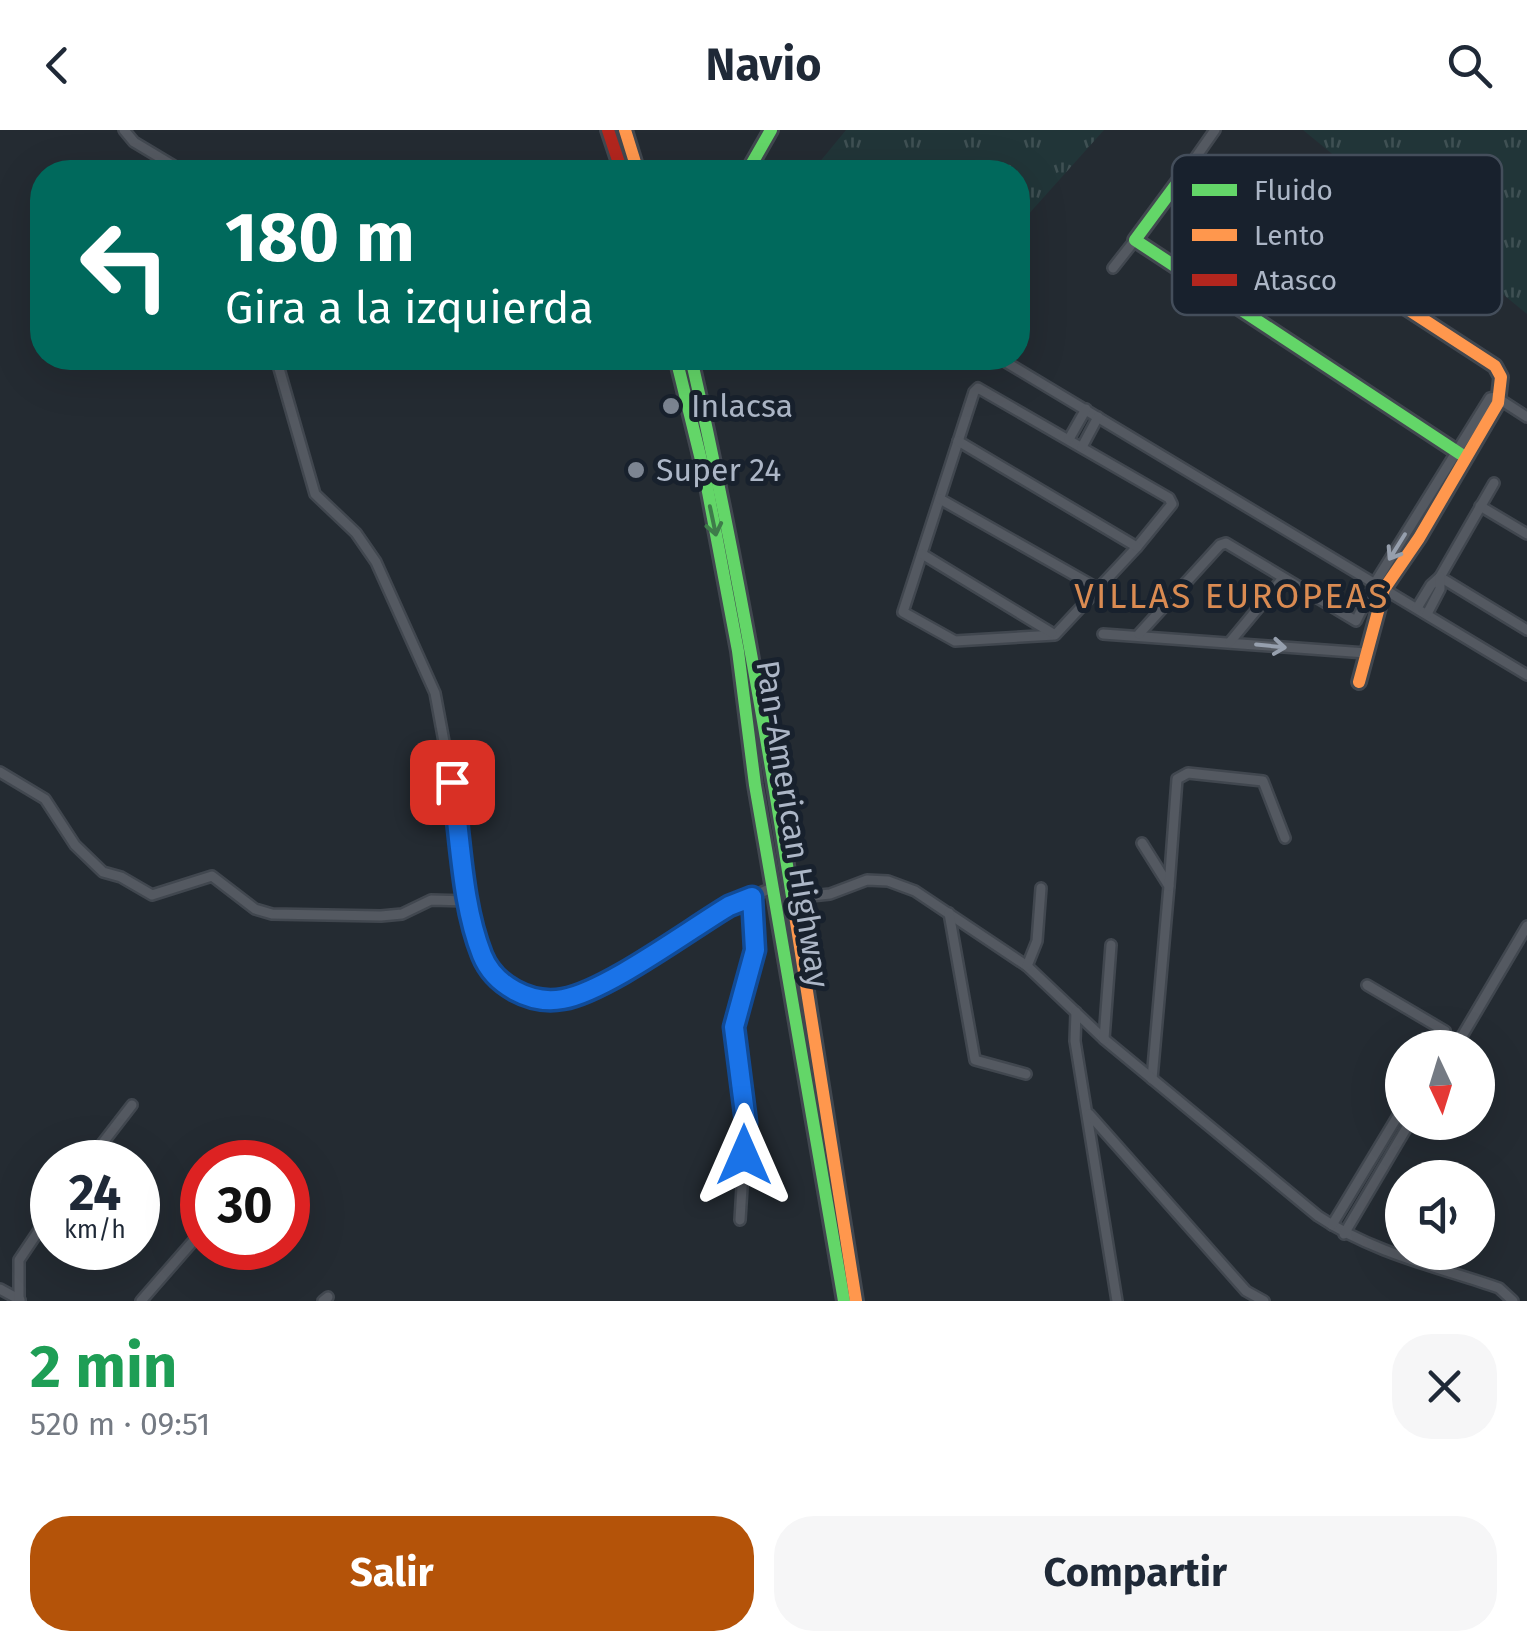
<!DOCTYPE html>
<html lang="es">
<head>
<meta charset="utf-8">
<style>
  :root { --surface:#fff; --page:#f6f6f7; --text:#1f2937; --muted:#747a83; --accent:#b45309 }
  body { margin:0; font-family:"Fira Sans",sans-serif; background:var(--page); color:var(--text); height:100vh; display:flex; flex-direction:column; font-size:38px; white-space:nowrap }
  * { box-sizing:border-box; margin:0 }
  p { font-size:32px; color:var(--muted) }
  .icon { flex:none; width:55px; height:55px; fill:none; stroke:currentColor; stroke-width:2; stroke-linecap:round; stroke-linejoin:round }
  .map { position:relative; height:1171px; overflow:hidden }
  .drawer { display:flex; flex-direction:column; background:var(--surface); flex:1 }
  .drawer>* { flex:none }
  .banner { position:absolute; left:30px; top:30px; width:1000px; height:210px; border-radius:40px; box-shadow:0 10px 40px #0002; background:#00695c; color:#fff; overflow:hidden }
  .needle { width:65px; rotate:176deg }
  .fabs { position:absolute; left:1385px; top:900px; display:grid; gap:20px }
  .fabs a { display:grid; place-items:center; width:110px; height:110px; border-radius:50%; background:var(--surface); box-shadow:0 10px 40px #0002; font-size:50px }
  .speed { position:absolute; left:30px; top:1010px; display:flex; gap:20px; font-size:50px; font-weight:700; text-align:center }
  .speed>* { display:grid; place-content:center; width:130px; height:130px; border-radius:50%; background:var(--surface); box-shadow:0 10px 40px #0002; line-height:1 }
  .speed small { font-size:25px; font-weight:400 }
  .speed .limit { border:15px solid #d22; background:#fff; color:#111 }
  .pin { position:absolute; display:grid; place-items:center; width:85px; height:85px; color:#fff; margin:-42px; border-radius:20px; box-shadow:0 5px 15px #0006 }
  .me { position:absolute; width:110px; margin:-55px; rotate:0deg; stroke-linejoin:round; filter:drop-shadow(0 0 8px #0008) }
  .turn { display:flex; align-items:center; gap:35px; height:210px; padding:0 30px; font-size:45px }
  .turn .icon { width:130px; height:130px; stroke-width:2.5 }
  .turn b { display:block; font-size:70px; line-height:85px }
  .round { display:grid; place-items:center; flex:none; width:105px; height:105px; border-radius:40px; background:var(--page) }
  .headline { display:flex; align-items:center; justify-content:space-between; height:170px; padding:0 30px }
  h1 { font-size:60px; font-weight:700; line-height:75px; color:#1e9e55 }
  .button { display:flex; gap:20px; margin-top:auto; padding:20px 30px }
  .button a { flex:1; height:115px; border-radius:40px; background:var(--accent); color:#fff; font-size:40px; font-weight:700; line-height:115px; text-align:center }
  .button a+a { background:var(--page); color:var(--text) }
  header { display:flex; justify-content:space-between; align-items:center; height:130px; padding:0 30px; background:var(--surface); font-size:45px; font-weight:700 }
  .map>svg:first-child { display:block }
  .grass { fill:url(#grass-tufts) }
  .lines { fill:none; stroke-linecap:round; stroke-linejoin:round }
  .street-casing { stroke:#41474f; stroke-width:14 }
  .fast-casing { stroke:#41474f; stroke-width:18 }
  .slow-casing { stroke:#41474f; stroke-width:18 }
  .jam-casing { stroke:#41474f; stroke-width:18 }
  .street { stroke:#545961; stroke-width:9 }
  .fast { stroke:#63d668; stroke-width:12 }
  .slow { stroke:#ff974d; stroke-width:12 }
  .jam { stroke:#b3261e; stroke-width:12 }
  .oneway { stroke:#3e7c4a }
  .oneway2 { stroke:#969fad }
  .route-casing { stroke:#114b97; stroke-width:25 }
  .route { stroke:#1a73e8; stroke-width:18 }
  .poi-dot { fill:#7c8592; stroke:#18212d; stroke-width:4 }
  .labels { text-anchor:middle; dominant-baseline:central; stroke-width:10; stroke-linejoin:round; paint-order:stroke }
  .poi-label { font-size:32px; fill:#acb6c6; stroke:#18212d; text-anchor:start }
  .street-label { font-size:32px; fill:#acb6c6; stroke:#18212d }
  .neighbourhood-label { font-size:35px; letter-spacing:2.5px; fill:#da8b52; stroke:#18212d }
  .key { fill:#18212d; stroke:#444e5b; stroke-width:2.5 }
  .key-label { font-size:28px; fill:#acb6c6 }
</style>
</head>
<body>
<header><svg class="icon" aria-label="back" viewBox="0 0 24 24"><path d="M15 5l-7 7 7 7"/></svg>Navio<svg class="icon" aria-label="search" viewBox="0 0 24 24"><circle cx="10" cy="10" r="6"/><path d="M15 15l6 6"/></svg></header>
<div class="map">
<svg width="1527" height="1171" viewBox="0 0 1527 1171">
  <defs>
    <pattern id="grass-tufts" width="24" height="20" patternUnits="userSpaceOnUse" patternTransform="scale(2.5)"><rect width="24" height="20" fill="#213538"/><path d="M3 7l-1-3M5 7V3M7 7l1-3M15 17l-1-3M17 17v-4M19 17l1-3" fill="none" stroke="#3f5053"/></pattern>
  </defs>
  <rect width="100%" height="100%" fill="#242b32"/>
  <!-- grass -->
  <g class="grass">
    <path d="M846,0H1104L1026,87L1018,85V42H831L818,34Z"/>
    <path d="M1303,0H1527V184Z"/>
  </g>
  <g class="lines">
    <defs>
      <g id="street">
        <path d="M124,0L134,12L184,42"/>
        <path d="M1189,37L1215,0"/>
        <path d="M1113,138L1135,110"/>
        <path d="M276,228L315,364L356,403L376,432L435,563L457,682L468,771L480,821L489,841L503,855L520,863L548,871L567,869L605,852L729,776L772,758"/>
        <path d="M999,228L1527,545"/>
        <path d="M978,258L1169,368L1172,374L1137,417L1055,505L955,511L903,482L974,262Z"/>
        <path d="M1069,309L1086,279"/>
        <path d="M958,311L1137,417"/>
        <path d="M1082,317L1098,287"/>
        <path d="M940,369L1097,458"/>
        <path d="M1480,376L1527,404"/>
        <path d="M922,424L1052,503"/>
        <path d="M1440,447L1527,500"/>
        <path d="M1417,478L1431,455L1440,447L1494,353"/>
        <path d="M1427,484L1440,459V447"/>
        <path d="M1103,504L1366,523"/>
        <path d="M1139,504L1220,415L1226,413L1356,491L1375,453L1490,268L1496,267L1527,287"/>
        <path d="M1230,512L1283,448"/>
        <path d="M0,642L45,669L75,715L103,742L121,747L152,765L212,746L255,779L272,784L381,786L402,784L431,770L468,771"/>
        <path d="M1142,713L1169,756L1152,949"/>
        <path d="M1169,756L1177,649L1188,643L1263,651L1285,708"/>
        <path d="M792,768L830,764L867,750L888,751L915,761L1027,836L1104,909L1318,1086C1373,1123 1438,1137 1499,1158L1513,1171"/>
        <path d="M949,783L975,930L1026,944"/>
        <path d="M1027,836L1037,811L1041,758"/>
        <path d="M1367,855L1445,901L1439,918"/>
        <path d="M1076,882L1075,911L1117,1171"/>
        <path d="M1104,909L1111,815"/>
        <path d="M1455,918L1527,796"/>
        <path d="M1089,984L1246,1161L1264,1171"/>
        <path d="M88,1032L132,975"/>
        <path d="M740,1090L746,992L734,897L756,815L751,767"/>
        <path d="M1332,1095L1402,979"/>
        <path d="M1344,1104L1410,992"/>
        <path d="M0,1159L20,1170"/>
        <path d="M19,1169V1130L52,1081"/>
        <path d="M141,1171L202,1101"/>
        <path d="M323,1171L328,1167"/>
      </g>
      <g id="fast">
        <path d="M747,42L771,0"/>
        <path d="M1312,117L1189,37L1135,110L1465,327"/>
        <path d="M676,228L705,346L738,521L755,655L844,1171"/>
        <path d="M691,228C733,411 765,594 794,779"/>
      </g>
      <g id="slow">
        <path d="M625,0L638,42"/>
        <path d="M1312,117L1495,236L1501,247L1498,273L1419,408L1384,459L1359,552"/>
        <path d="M794,779L856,1171"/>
      </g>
      <path id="jam" d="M608,0L622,42"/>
    </defs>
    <!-- street casing -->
    <use href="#street" class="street-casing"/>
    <!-- fast casing -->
    <use href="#fast" class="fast-casing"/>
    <!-- slow casing -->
    <use href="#slow" class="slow-casing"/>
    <!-- jam casing -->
    <use href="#jam" class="jam-casing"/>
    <!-- street -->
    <use href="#street" class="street"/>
    <!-- fast -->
    <use href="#fast" class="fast"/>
    <!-- slow -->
    <use href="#slow" class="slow"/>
    <!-- jam -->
    <use href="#jam" class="jam"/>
  </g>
  <!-- one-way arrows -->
  <defs><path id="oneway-shaft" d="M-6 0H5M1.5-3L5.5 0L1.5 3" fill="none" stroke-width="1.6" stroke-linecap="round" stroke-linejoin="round" transform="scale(2.5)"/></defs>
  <use class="oneway" href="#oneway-shaft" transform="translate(713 391) rotate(78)"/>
  <g class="oneway2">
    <use href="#oneway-shaft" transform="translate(1397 417) rotate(122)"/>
    <use href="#oneway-shaft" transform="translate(1271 516) rotate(6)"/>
  </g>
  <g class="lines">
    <defs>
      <path id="route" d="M452,652C461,708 461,772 482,825C494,855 530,875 563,869C605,862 689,800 729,776L752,767L755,820L734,897L746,992L744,1025"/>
    </defs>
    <!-- route casing -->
    <use href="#route" class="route-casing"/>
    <!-- route -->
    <use href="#route" class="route"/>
  </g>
  <!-- markers -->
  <g class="poi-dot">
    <circle cx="671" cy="276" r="10"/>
    <circle cx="636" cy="340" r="10"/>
  </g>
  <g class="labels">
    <!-- poi labels -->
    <g class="poi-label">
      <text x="691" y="276">Inlacsa</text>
      <text x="656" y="340">Super 24</text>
    </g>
    <!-- street labels -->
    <g class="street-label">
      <text transform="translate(793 694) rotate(81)">Pan-American Highway</text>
    </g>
    <!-- neighbourhood labels -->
    <g class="neighbourhood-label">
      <text x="1232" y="466">VILLAS EUROPEAS</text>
    </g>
  </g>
  <!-- legend -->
  <rect x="1172" y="25" width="330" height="160" rx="15" class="key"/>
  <rect x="1192" y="54" width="45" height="12" fill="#63d668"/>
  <rect x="1192" y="99" width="45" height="12" fill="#ff974d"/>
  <rect x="1192" y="144" width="45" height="12" fill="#b3261e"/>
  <g class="key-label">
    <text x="1254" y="70">Fluido</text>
    <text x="1254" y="115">Lento</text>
    <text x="1254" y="160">Atasco</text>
  </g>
</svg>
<div class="fabs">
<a><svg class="needle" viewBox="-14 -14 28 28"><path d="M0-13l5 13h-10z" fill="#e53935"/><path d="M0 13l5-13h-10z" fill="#747a83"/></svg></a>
<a><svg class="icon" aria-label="sound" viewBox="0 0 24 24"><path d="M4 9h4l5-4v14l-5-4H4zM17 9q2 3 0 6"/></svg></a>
</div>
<div class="speed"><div>24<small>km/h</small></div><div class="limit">30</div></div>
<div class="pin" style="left:452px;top:652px;background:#d93025"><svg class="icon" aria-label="arrive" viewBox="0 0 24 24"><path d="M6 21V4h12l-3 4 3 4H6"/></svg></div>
<svg class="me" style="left:744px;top:1025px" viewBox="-20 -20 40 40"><path d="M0-17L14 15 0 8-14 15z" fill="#1a73e8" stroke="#fff" stroke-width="4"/></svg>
<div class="banner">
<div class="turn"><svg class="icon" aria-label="left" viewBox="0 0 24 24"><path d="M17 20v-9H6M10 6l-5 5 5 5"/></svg><div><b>180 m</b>Gira a la izquierda</div></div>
</div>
</div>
<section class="drawer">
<div class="headline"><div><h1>2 min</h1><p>520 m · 09:51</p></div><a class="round"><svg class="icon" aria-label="close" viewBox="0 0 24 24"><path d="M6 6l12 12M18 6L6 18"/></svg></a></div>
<div class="button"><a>Salir</a><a>Compartir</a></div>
</section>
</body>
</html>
